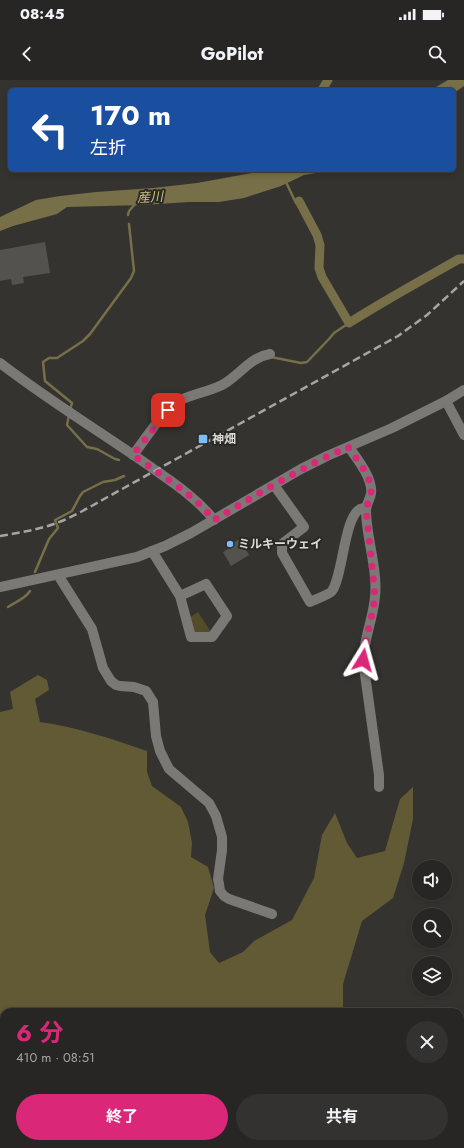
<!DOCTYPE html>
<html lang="ja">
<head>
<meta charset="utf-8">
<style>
  :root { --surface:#272624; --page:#333231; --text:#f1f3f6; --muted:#a4a5a6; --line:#434341; --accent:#db2777 }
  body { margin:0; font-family:Jost,"Noto Sans JP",sans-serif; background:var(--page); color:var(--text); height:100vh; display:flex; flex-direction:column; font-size:15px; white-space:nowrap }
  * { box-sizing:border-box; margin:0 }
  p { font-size:13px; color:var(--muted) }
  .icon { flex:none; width:22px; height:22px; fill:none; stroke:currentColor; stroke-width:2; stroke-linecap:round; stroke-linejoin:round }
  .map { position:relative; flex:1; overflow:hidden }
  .drawer { position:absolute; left:0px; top:928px; width:464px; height:140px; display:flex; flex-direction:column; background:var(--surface); border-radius:12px 12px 0 0; box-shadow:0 2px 6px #0003,0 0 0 1px var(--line) }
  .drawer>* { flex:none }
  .guide { position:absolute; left:8px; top:8px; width:448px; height:84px; border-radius:6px; box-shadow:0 2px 6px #0003,0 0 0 1px var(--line); background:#1a4fa0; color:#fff; overflow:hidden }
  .tools { position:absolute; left:412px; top:780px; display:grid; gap:8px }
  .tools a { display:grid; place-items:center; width:40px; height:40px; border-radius:50%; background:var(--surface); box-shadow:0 2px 6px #0003,0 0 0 1px var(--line); font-size:20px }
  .pin { position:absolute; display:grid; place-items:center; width:34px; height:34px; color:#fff; margin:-17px; border-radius:8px; box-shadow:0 2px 6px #0006 }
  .me { position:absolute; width:44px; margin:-22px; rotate:8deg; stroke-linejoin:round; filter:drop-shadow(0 0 3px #0008) }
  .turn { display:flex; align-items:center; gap:14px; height:84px; padding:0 16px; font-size:18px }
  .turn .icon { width:52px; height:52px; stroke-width:2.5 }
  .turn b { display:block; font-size:28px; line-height:34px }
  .round { display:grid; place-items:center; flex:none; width:42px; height:42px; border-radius:21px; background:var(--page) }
  .head { display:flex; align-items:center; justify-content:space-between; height:68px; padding:0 16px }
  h1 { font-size:24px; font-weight:700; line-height:30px; color:var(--accent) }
  .cta { display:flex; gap:8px; margin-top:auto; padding:8px 16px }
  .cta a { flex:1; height:46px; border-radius:24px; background:var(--accent); color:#fff; font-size:16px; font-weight:700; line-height:46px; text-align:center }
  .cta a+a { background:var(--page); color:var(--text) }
  .status { display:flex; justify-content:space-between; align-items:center; height:28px; padding:0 20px; background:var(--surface); direction:ltr }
  .status svg { height:11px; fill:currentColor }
  header { display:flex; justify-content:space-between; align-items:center; height:52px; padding:0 16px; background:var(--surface); font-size:18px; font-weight:700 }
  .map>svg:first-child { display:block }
  .green { fill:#544c28 }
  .forest { fill:#625a34 }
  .water { fill:#776f48 }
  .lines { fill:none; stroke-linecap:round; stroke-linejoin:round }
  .stream { stroke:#776f48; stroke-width:2.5 }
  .canal { stroke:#776f48; stroke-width:9 }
  .building { fill:#53524f }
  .minor { stroke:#7a7975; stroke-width:10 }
  .rail { stroke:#a6a5a2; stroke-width:2.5; stroke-dasharray:8 4; stroke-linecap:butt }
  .route { stroke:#db2777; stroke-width:7; stroke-dasharray:0 12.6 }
  .poi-dot { fill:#7dbef9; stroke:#2a2926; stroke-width:1.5 }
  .labels { text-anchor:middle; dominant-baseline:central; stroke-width:4; stroke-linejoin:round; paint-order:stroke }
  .poi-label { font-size:12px; font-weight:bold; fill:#dcdbd9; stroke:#2a2926; text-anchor:start }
  .water-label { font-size:13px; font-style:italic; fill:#d2c482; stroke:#2a2926 }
</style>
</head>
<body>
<div class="status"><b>08:45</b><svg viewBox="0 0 49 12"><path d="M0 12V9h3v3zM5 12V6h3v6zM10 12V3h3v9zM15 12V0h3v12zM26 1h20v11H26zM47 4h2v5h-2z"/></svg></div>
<header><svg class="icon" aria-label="back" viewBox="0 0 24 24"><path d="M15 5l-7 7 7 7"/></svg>GoPilot<svg class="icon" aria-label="search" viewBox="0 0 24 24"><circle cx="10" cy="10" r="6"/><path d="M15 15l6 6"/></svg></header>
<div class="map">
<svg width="464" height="1068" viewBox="0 0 464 1068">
  <rect width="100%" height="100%" fill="#343330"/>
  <!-- green -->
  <path class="green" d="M198,532L211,552L196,555L191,551L189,538Z"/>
  <!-- forest -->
  <path class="forest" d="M38,595L47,600L49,610L35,619L40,642C78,647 111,659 147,671V692L152,706L181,727L188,742L192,763L191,777L208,787L214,808L205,835L210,872L219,883L243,872L254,861L292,840L314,798L322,755L335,733L347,763L357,778L385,771L400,719L413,707V739L404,783L393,818L362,841L343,904V932H4V1064H460V985L464,984V1068H0V632L13,629L10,612Z"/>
  <!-- water -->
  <g class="water">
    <path d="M448,0H464V6L454,13V10H431Z"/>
    <path d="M269,90H322L316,93L304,95L281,106L244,118L219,122H189L143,125L67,127L57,134L13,146L0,151V137L36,120L60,116L96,112L153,108L197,103Z"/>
  </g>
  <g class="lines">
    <!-- stream -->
    <g class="stream">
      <path d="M285,100L295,121L296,123L301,124"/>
      <path d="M128,135L129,131L135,124"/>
      <path d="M271,277L301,283L307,282L329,259L334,253L349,243"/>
      <path d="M70,330L72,323L45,301L43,282L49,278H57L83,261L90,254L131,198L134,191L129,144"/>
      <path d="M69,335L67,345L87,367L97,369L115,379L119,380"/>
      <path d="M35,492L49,459L58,448L55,440L72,431L80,416L83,412L103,402L115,400L124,396"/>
      <path d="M8,527C15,522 25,519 30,511"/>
    </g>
    <!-- canal -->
    <g class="canal">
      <path d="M322,10L328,0"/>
      <path d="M299,121L317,155L320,165L319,188L322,197L349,243C385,220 422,200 459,179H464"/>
    </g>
  </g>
  <!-- building -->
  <g class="building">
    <path d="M45,162L50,193L23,197L24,203L12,205L11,199L0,201V170Z"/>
    <path d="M206,356L208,359L200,363L199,360Z"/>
    <path d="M240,459L249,475L231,486L223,472L233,466L231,464Z"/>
  </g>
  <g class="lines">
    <!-- minor -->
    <g class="minor">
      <path d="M0,283C48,320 99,351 148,385C172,402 196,417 214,440"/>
      <path d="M446,321L464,355"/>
      <path d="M349,367C356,378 367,390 370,403C374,417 367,419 366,430C366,457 378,489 375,517C373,539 364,558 363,580L379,695V707"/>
      <path d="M133,375C145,360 163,330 179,321C192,314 208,312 222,305C239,296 250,277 270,274"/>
      <path d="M274,405L304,447L282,464V473L310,522C315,519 329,515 332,511C343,495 344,438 360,429C362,428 365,428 366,428"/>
      <path d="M152,471L180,516L191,557H212L227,536L206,504L180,516"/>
      <path d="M58,495L92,549L103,588L111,601L116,605L120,606L134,607L146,611L153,622L156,656L160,671L169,689L209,723L216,736L222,757V770L218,799L219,804L220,811L224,816L229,819L272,834"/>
      <path d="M0,507L137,477L165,466L191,453L301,389L327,376L392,348L446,321L464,310"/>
    </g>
    <!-- rail -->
    <path class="rail" d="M0,456C18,453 36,450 54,444C71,438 88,428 104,419L398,256L427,235L464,201"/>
  </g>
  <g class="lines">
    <!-- route -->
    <path class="route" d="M168,330L133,375C161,395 192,413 214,440C258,414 302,387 348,367C357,380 372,396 371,413C371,418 368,423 366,428L375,516L373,530L364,568L363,580"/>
  </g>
  <!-- markers -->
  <g class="poi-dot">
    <rect x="198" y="354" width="10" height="10" rx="2"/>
    <circle cx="230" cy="464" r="4"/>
  </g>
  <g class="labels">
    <!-- poi labels -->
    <g class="poi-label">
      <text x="212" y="359">神畑</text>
      <text x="238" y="464">ミルキーウェイ</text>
    </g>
    <!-- water labels -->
    <g class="water-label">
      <text transform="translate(150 117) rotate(-3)">産川</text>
    </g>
  </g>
</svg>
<div class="tools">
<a><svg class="icon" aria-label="sound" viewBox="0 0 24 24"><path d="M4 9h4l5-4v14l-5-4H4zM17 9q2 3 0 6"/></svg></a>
<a><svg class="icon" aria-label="search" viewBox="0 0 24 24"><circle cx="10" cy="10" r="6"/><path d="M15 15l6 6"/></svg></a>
<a><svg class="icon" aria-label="layers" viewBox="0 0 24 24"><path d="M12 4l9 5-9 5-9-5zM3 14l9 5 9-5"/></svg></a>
</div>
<div class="pin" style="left:168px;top:330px;background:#d93025"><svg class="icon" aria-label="arrive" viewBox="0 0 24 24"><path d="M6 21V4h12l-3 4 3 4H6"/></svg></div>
<svg class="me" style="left:363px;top:580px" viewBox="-20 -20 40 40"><path d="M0-17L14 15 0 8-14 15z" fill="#db2777" stroke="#fff" stroke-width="4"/></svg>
<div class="guide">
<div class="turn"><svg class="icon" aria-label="left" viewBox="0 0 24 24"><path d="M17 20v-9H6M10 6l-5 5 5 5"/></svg><div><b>170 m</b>左折</div></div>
</div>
<section class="drawer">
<div class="head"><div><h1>6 分</h1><p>410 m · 08:51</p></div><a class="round"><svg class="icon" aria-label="close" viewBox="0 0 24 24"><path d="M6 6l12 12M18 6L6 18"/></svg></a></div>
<div class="cta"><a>終了</a><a>共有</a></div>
</section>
</div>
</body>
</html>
